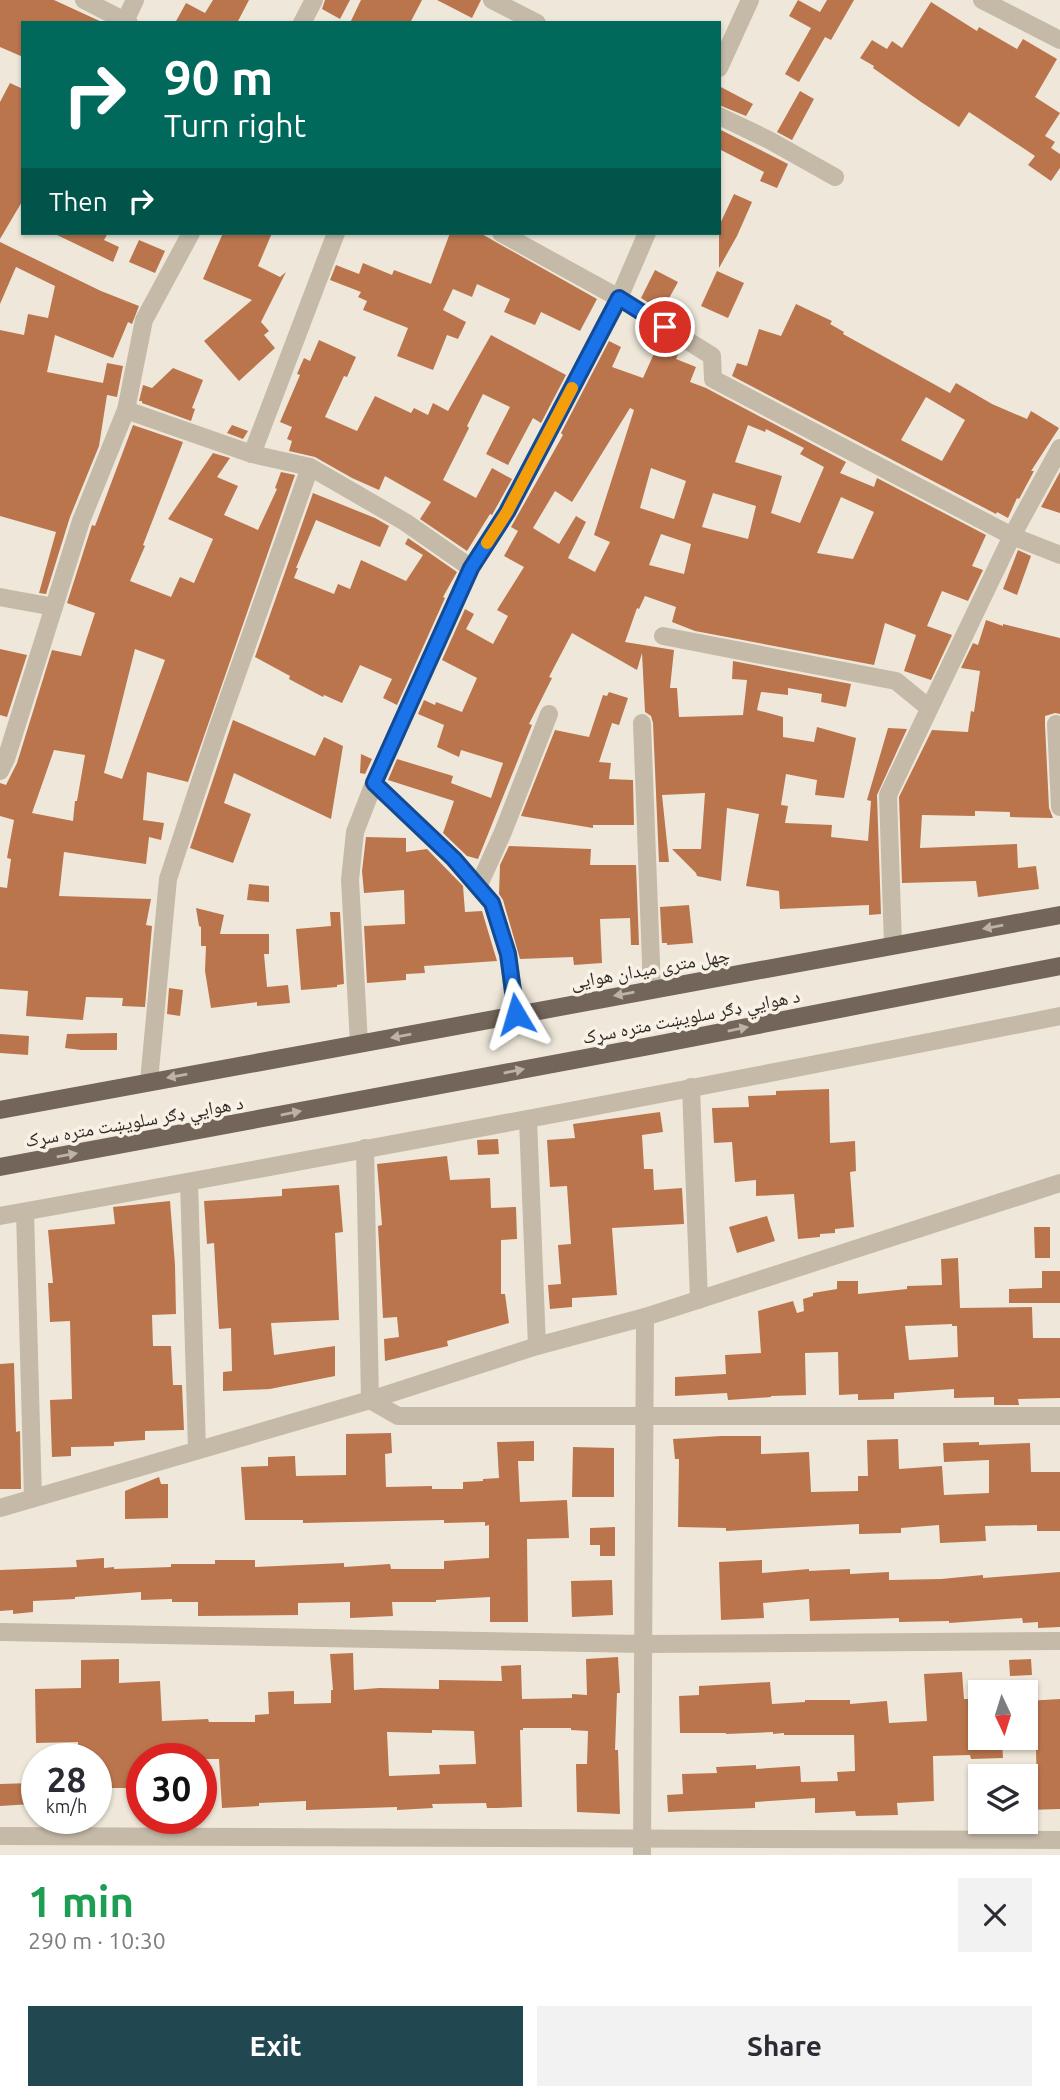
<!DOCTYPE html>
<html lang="en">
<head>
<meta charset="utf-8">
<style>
  :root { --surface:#fff; --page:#f2f2f3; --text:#2b2b33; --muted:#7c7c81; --accent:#214750 }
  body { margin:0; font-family:Ubuntu,"Noto Naskh Arabic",sans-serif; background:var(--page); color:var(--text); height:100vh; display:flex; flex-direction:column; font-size:26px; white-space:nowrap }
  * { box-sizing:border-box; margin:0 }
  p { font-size:23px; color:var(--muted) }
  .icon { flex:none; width:38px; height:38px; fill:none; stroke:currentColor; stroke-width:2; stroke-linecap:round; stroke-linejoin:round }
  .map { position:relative; height:1855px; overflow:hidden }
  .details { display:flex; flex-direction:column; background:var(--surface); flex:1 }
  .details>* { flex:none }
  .hud { position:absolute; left:21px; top:21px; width:700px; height:214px; border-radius:0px; box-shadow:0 2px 5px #0004; background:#00695c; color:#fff; overflow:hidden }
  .needle { width:46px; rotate:176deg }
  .fabs { position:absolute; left:968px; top:1680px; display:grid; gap:14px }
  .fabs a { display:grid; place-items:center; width:70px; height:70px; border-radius:0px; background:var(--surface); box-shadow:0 2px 5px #0004; font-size:35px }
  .speed { position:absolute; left:21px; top:1743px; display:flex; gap:14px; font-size:35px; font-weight:700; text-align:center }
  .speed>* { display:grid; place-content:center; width:91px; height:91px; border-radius:50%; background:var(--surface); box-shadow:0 2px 5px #0004; line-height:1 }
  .speed small { font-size:18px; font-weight:400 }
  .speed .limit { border:10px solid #d22; background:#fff; color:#111 }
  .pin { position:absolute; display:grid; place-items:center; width:60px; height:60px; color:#fff; margin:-30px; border:4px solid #fff; border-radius:50%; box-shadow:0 2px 7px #0007 }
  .me { position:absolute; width:77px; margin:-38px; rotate:353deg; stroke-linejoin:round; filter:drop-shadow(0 0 5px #0008) }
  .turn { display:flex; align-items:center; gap:24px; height:147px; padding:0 28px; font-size:32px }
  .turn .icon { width:91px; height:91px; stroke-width:2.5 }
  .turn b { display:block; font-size:49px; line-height:60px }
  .then { display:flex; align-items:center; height:66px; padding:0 28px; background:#0003; gap:14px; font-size:26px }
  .round { display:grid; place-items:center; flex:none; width:74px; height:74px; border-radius:0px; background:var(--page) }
  .overview { display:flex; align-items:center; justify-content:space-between; height:119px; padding:0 28px }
  h1 { font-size:42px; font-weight:700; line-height:52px; color:#1e9e55 }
  .cta { display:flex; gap:14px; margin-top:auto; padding:14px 28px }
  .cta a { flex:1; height:80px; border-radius:0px; background:var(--accent); color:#fff; font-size:28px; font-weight:700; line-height:80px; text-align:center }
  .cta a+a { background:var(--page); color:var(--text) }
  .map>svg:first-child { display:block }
  .building { fill:#ba754d; fill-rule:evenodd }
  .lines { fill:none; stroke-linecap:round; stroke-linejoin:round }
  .minor { stroke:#c5b9a8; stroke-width:18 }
  .major { stroke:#73655a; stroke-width:18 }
  .oneway { fill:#bcb2a7 }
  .route-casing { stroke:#114b97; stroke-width:18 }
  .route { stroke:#1a73e8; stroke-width:12 }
  .slow { stroke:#f59e0b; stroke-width:12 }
  .labels { text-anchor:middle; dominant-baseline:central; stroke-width:7; stroke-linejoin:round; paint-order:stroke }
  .street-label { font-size:19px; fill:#332c27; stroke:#f7f1e6 }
</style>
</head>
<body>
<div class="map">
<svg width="1060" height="1855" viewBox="0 0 1060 1855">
  <rect width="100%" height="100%" fill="#efe8da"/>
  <!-- building -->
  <g class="building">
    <path d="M0,0H54L104,23H23V57L0,47Z"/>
    <path d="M213,0H249L237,23H175L186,3L205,13Z"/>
    <path d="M325,0H350L340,19L322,9Z"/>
    <path d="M361,0H422L410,23H350Z"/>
    <path d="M437,0H481L472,18Z"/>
    <path d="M798,0L820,12L827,0H854L831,40L825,37L799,82L785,74L811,28L789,16Z"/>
    <path d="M931,2L977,31L979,27L1017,49L1023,39L1057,59L1035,97L1060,113L1045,136L1055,142L1051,148L1060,154V168L1051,181L1028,165L1035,156L969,112L959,127L921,102L873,68L874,66L860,58L872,40L887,49L892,41L902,48Z"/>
    <path d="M10,83L23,89V200L0,239V102Z"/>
    <path d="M719,86L753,104L746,116L719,105Z"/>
    <path d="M800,91L814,99L792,140L777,132Z"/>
    <path d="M719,129L788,164L777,188L760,181L764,172L719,149Z"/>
    <path d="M734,194L752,202L737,236L719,268V226Z"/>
    <path d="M53,233H108L104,240L119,247L113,262Z"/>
    <path d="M223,233H272L258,266L280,277L286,272L261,322L269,331L264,335L275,348L239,381L204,341L252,300L203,279Z"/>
    <path d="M450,233H480L597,299L580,331L541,312L535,325L504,312L510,299L477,284L472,297L453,289L443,310L466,322L458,339L447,335L433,370L397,356L408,328L363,310L367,301L358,297L361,292L330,280L336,265L359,274L363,263L392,275L394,270L431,284Z"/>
    <path d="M139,240L165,251L155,273L129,262Z"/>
    <path d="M0,242L101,291L139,306L132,324L128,322L113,358L55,335L47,372L103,383L107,363L123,366L117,397L107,395L99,446L70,517L46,594L39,593L56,532L0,516V330L24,335L28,314L48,318L55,286L16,267L0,304Z"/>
    <path d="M655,270L678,282L662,311L641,298Z"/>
    <path d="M717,271L744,283L728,318L701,306Z"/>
    <path d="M796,304L832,321L830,324L844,332L843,334L950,393L956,383L992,404L1027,419L1031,411L1059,428L1031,471H1034L1019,499L1017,498L1008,518L997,512L996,514L732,376L737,363L747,366L759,329L781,336ZM926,397L965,420L942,461L901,440Z"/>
    <path d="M491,335L566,375L541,423L533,418L508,465L486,454L510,407L483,394L467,426L469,428L443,480L476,498L492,468L512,479L492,515L490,514L467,551L420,519L431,502L385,476L379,490L352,478L315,457L289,451L292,441L287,439L292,427L280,422L300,375L297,374L304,358L310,361L319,340L356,357L347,377L344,376L325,417L357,431L375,396L411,413L414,408L428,415L433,403L448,411Z"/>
    <path d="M661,338L680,350L676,359L696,367L690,382L706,388L846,462L840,473L874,487L877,478L986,535L972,566L983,570L968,601L942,591L927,626L952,635L931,680L904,671L916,635L885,623L874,665L695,631L672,622L676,607L645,596L639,609L637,608L625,642L674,650L670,688H677L679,717L743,715L747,680L732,679L733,661L851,684L846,707L821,702L822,694L788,688V695L761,692L757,710L783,717V737L814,742L817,727L856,738L844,798L815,795L817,780L786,774L781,805L788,806L785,823L832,825L831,837L868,841L871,801L867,800L888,728L907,729L877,795L881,914L869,915V905L780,909L779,891L746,886L759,814L727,808L721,881L697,876L696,873L672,849H701L705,793L662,795L669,862H659L653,723L651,716L645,712L642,653L637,670L572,633L549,677L552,678L529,724L532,725L478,859L467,856L443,833L454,801L388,780L397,759L453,776L451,783L491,798L503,763L461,750L459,757L437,747L444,725L418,714L424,700L435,705L436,702L462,712L477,678L442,660L465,609L474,614L466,629L493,644L508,616L497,610L524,567L504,556L518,531L511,527L563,435L561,433L609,341L621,347L612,367L643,378ZM630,408L634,410L594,535L610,542L595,572L568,558L586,522L576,516L559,544L533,528L555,491L572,502ZM748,425L765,432L766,429L804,448L800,454L824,467L800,523L771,513L782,476L735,462ZM651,468L686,481L674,519L640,508ZM713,493L756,506L748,539L702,527ZM841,497L874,512L853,559L817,553ZM661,534L691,544L684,574L649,565Z"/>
    <path d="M173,368L203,380L192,408L195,409L191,421L142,403V401H139L143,385L152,388Z"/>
    <path d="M133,425L183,442L143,545L145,546L130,581L171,597L180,577L194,583L213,539L168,519L213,453L230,458L217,477L238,486L224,515L258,530L277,489L275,488L281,472L295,475L188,782L147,772L143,820L164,823L161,840L149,837L146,864L64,852L59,896L151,899L146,925L152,926L145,1007L122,1006L123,998L86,997L83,1020L26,1016L28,991L0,989V887L7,888L11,859L7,858L14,820L0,816V783L6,785L17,763L52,650L81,656L95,613L67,603L92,525L95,526ZM135,649L165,660L122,779L104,773ZM54,750L85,755L77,801H75L73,821L32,813Z"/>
    <path d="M232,425L248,431L243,439L227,433Z"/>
    <path d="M1060,472V513L1041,507Z"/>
    <path d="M313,493L375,518L389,526L380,547L316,520L296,568H298L294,578L334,594L338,584L350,589L361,560L406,581L423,555L405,544L408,538L457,572L443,597L445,598L397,705L383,698L392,679L360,665L342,703L324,695L323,697L289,679L290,676L255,657Z"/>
    <path d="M1018,550L1031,556L1017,595L1003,589Z"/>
    <path d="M986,620L1003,626V624L1060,638V714L1055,713L1045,716V725L1049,808L1053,818L1010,817V812L975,811V816L922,815L920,848L1017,844L1018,868L1036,866L1039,889L978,897L976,881L902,883L899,797L932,730L968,732L971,711L974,712L980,671L961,668L973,643L978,645Z"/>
    <path d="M0,649L27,655L7,717L0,715Z"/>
    <path d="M609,692L628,698L619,725L612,723L599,762L611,763L609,779L633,780L634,825H593V828L521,816L555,730L589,737L603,695L607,696Z"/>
    <path d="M233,720L315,756L324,737L343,746L331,819L234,773L224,803L251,814L233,863L190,848Z"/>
    <path d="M361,754L372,759L365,774L360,773Z"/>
    <path d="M366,837L406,838V852L427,849L463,886L465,912L482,911L497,961L424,966L425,973L406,974V980L367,983L364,926L405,924L404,890L364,893L362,871Z"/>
    <path d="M509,846L591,849L590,865H636L639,945H631L630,918L600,919L602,963L574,965L573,957L520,959L503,900L499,894L500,865Z"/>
    <path d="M249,884L269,886V902L247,900Z"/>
    <path d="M689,905L693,943L667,945V943H662L660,907Z"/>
    <path d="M196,908L224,915L220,934H269V954H264L267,987L288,985L290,1003L257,1006V1002L211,1008L205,971L206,946H201V927L199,926Z"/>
    <path d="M330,912H340L344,984L337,985V987L301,990L296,929L331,926Z"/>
    <path d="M169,988L183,990L180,1016L167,1014Z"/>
    <path d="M117,1033V1050H81L65,1048L67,1034Z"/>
    <path d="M0,1034L29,1036L28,1055L0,1053Z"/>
    <path d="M829,1089L830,1143L855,1141L856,1171L850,1172L854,1227L835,1229V1233L820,1234V1237L798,1239L794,1194L756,1196V1180L735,1182L732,1142L714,1143L712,1108L749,1107L748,1096L776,1095V1091Z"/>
    <path d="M660,1112L663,1132L642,1135L644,1169H653L654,1190L682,1188L684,1224L612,1228L617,1295L572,1298V1307L550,1309L548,1285L561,1284L558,1245L571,1244L567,1186L550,1187L547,1140L575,1138L573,1124Z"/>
    <path d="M498,1139L499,1154L478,1155L477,1140Z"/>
    <path d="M447,1156L450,1180L490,1178L491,1208L516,1207L517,1239L501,1240V1294H505L509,1323L447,1341L448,1346L385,1361L384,1339L399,1337L397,1317L383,1318L378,1226L382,1225L377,1164Z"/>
    <path d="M339,1185L343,1232L335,1233L339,1320L271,1323L274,1355L335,1346V1376L270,1389L223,1391V1372L232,1371L231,1328L219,1329L214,1243L207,1244L204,1201L282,1196V1189Z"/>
    <path d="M170,1201L175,1265L176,1314L152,1315L153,1346H171L173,1385H182L184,1430L145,1431V1440L114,1442V1446L71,1447V1456L52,1457L50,1400L72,1399L70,1321L50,1322L48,1283H53L48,1230L115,1224L113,1207Z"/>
    <path d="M767,1216L775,1241L737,1253L729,1227Z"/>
    <path d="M1034,1227H1050V1258H1035Z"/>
    <path d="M958,1258L960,1308L1032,1307L1033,1338H1060V1398L1018,1399L1019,1405H994V1397L954,1398V1389L894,1393V1399L858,1400V1394L839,1395L838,1352L805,1353L806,1395L771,1396V1397L728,1400L727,1393L675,1396V1377L726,1374L725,1355L761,1353L758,1311L793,1301L797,1313L804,1311L803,1299L813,1296V1293L837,1289V1281H858V1294L907,1289V1286L942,1285L941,1259ZM952,1324V1326H957L958,1357L909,1360L905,1326Z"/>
    <path d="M1042,1271H1060V1303H1009V1289L1042,1288Z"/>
    <path d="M14,1363L16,1432L20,1431L21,1489H0V1364Z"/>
    <path d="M391,1433L392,1453L385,1454L386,1487L432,1486V1489H463V1482L483,1481V1479L499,1478L497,1442L534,1441V1461H518L520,1502L567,1500L569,1538L527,1539L528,1622H490V1597L436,1600V1602H392L393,1616L350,1618V1602L298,1603V1615L198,1616V1602H172V1599L141,1600V1592L75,1597V1599L33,1601V1612L13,1614V1610L0,1611V1570L77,1567L76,1560L104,1558V1568L114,1567V1569L171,1567V1564H215V1560H255V1567L344,1563V1567L390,1564L391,1569H444V1561L489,1558V1525L485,1526V1522L444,1523V1520L303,1523V1520H245L241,1467L268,1466V1457L295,1456L296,1476L346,1475V1434Z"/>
    <path d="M721,1436H761V1454L809,1452L811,1492L858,1491V1476H868L867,1440L898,1439L899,1469L942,1466L944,1495L989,1493V1460L944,1462L943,1443L979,1442V1445L1030,1443L1031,1472H1060V1531H1037V1525L985,1526L986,1541L940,1543L939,1525L901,1528V1533L859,1534V1524L726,1531V1528L678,1527L679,1459H675L673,1439Z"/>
    <path d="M573,1447L614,1448V1497H572Z"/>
    <path d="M159,1477L161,1484H168V1518L125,1519V1491Z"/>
    <path d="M615,1527V1556H600V1545H590V1528Z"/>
    <path d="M762,1560V1573L809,1569V1571L850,1569V1574L889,1572V1580L941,1579L983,1575V1578L1060,1572V1627L1038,1628V1622L1023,1623L1022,1618L949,1623V1621L899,1622V1618L810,1621L809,1599L763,1603L764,1618L721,1620L719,1562Z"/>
    <path d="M612,1580L613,1615L572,1617L571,1581Z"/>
    <path d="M353,1653L354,1690L379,1688L439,1689V1680L502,1681L501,1666L521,1665L522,1699L572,1698V1694L587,1695L586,1659L618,1657L620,1693H617L615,1750H618L620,1814L577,1812L576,1764H587L588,1731L571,1730V1728H523V1730H520L522,1807L497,1808H487L486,1803L432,1804L433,1808L397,1810V1807L306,1810V1801L259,1803V1806L222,1808L219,1759H142V1788H96V1759H78V1742L36,1743L35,1689L81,1688V1660L119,1659V1683L160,1681L162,1721L208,1719L209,1722H255V1715L269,1714L268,1692L294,1691V1704L331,1703V1690H333L330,1654ZM432,1730L474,1731L476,1764L439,1765L440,1774L389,1776L387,1732L432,1733Z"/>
    <path d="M1031,1659L1032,1675L1010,1676L1009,1660Z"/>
    <path d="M962,1672L964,1699H978L979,1740H982V1742L1002,1741L1003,1758L971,1759L970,1755L933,1756L934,1801L897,1803L898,1815L856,1816L855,1811L815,1813V1798L755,1802V1808L668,1812L667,1795L683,1794L682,1774L717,1773L716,1767L756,1765V1769L800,1766L801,1782L838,1781L837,1772L855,1771L854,1735H784V1733L773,1734V1732L726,1734V1733H680L679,1696L699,1695V1686L770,1682L772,1704L805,1702V1700H850V1704L887,1701L889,1723L927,1721L924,1674Z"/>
    <path d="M1060,1699V1809L1028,1810V1785H1037L1036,1750H1026V1701Z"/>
    <path d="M31,1783L32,1804L0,1806V1784Z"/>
  </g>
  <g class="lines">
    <!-- minor -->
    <g class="minor">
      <path d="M84,0L129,23"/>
      <path d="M492,0L537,23"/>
      <path d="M982,0L1060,40"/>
      <path d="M124,23L135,0"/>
      <path d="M302,23L314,0"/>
      <path d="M719,68L750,0"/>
      <path d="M719,116L769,140L835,177"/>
      <path d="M501,233L619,298L712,356L713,379L1012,536L1060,555"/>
      <path d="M126,410L252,454L310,467L405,522L471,568"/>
      <path d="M252,454L336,233"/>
      <path d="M0,597L54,607"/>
      <path d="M663,636L896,681L929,708"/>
      <path d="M642,723L652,989"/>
      <path d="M1056,724L1060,807"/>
      <path d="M0,771L6,759L81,521L126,410L144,320L191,233"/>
      <path d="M374,783L454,859L492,903L508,954L516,1014"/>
      <path d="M478,887L503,832L549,714"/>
      <path d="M893,945L888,795L1012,536L1060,448"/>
      <path d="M359,1043L350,880L355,832L374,783L471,568L507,512L619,298L647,233"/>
      <path d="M149,1081L168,879L217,730L310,467"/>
      <path d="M691,1087L699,1300"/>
      <path d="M528,1120L537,1346"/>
      <path d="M365,1148L370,1400L398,1416H1060"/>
      <path d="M189,1182L197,1449"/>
      <path d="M25,1212L33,1498"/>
      <path d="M0,1216C354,1152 707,1087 1060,1016"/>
      <path d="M0,1508L370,1400L537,1346L645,1317L1060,1183"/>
      <path d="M0,1632L643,1644L1060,1641"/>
      <path d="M0,1836L1060,1840"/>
      <path d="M642,1855L645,1317"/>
    </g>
    <!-- major -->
    <g class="major">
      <path d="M0,1110L1060,915"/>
      <path d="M0,1167L655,1045L1060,966"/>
    </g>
  </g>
  <!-- one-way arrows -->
  <defs><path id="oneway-solid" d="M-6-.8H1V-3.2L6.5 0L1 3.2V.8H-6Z" transform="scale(1.75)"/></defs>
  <g class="oneway">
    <use href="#oneway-solid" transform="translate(993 927) rotate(170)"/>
    <use href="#oneway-solid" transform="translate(624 994) rotate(170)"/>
    <use href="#oneway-solid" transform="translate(738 1029) rotate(-11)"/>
    <use href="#oneway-solid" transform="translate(401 1036) rotate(170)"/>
    <use href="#oneway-solid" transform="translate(514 1071) rotate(-11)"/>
    <use href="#oneway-solid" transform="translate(177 1076) rotate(170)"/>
    <use href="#oneway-solid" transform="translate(291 1113) rotate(-11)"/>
    <use href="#oneway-solid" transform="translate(67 1155) rotate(-10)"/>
  </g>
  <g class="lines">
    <defs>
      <path id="route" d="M516,1014L508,954L492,903L454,859L374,783L471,568L507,512L619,298L665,327"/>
    </defs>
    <!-- route casing -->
    <use href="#route" class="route-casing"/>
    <!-- route -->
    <use href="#route" class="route"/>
    <!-- slow -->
    <path class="slow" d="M487,543L507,512L572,388"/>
  </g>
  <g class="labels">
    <!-- street labels -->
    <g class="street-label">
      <text transform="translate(650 968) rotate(-10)">چهل متری میدان هوایی</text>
      <text transform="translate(691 1016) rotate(-11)">د هوايي ډګر سلویښت متره سړک</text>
      <text transform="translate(134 1121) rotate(-10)">د هوايي ډګر سلویښت متره سړک</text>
    </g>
  </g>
</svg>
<div class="fabs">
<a><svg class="needle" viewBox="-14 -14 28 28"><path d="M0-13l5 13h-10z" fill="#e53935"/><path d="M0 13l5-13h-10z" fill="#7c7c81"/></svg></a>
<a><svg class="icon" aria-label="layers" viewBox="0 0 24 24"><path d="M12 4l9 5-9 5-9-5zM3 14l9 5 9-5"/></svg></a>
</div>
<div class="speed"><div>28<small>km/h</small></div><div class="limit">30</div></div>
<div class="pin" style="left:665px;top:327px;background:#d93025"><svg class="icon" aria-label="arrive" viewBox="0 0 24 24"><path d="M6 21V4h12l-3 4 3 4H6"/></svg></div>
<svg class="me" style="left:516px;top:1014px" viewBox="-20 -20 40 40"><path d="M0-17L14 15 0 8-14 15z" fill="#1a73e8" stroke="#fff" stroke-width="4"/></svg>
<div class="hud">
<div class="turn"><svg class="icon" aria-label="right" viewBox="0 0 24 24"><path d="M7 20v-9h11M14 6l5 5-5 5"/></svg><div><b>90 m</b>Turn right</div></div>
<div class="then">Then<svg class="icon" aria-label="right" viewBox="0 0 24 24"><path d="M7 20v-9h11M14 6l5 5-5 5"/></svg></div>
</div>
</div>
<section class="details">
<div class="overview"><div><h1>1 min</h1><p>290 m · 10:30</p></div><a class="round"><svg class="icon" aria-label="close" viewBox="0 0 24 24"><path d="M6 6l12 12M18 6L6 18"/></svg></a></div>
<div class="cta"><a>Exit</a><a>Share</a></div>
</section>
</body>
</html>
